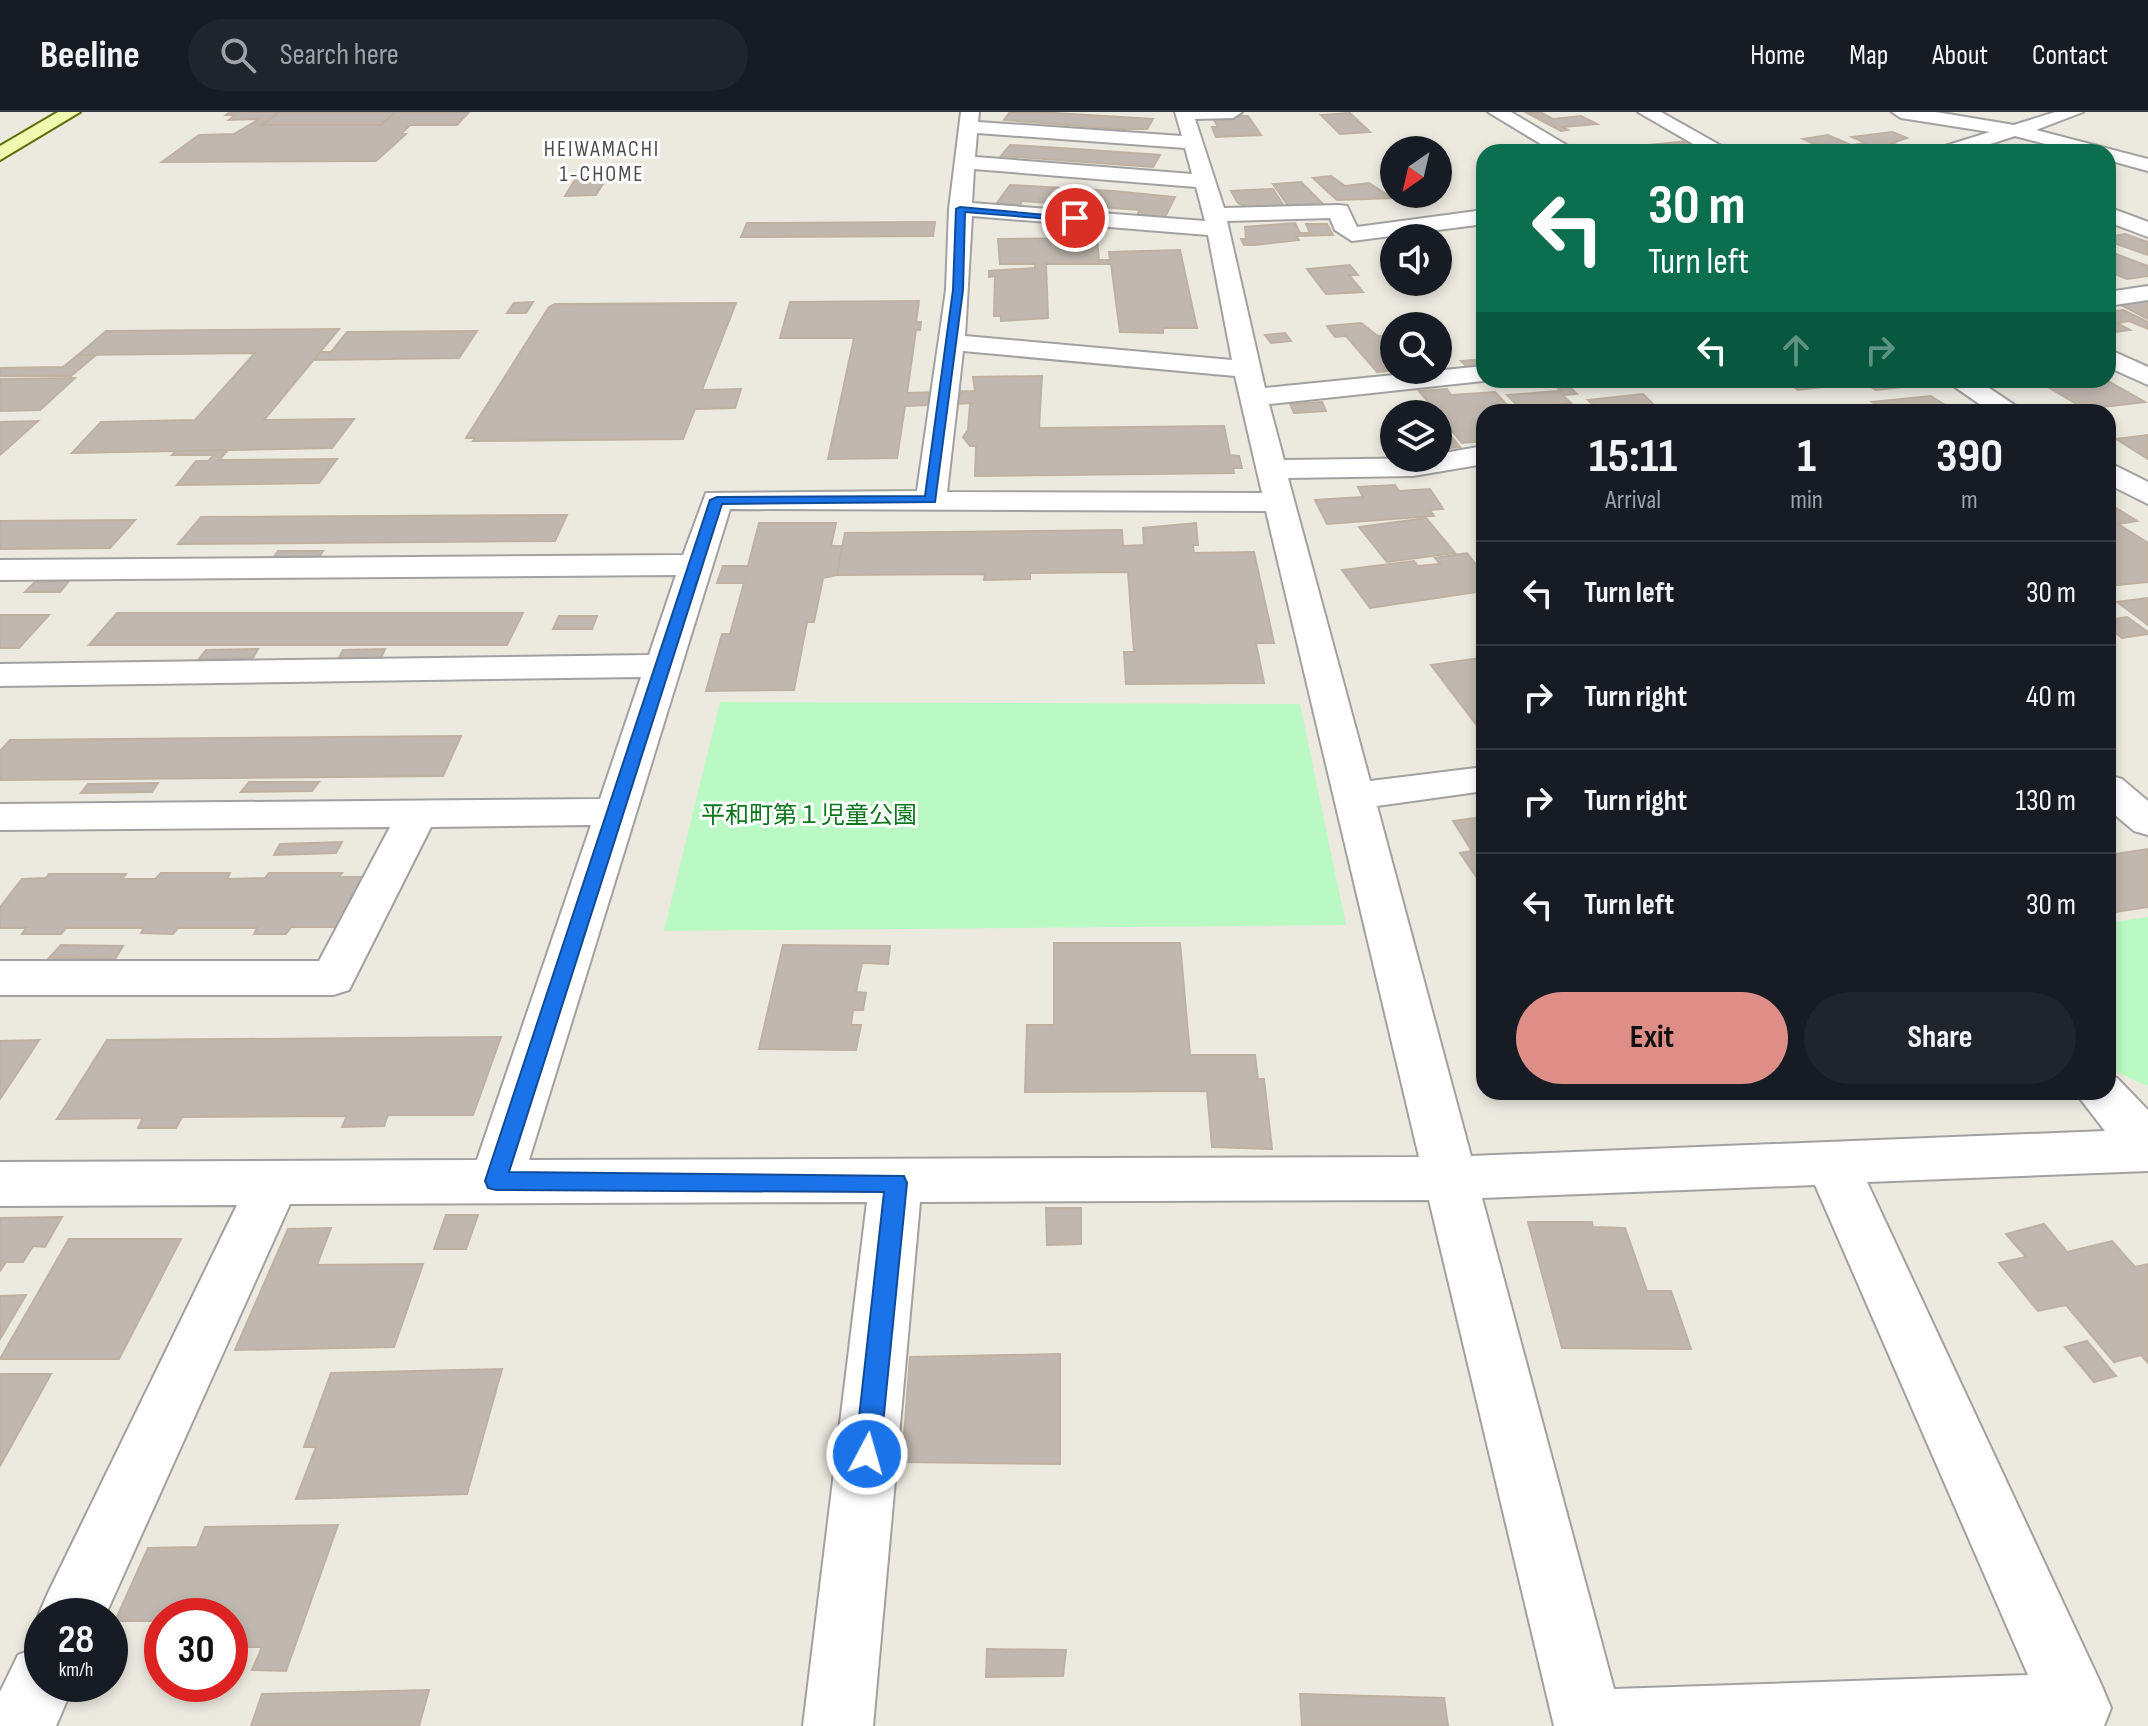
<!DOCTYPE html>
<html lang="en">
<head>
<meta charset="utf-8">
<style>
  :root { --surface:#171b24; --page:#20242c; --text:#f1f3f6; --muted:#9ea1a6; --line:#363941; --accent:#dd8e87 }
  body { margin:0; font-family:"Sofia Sans Condensed","Noto Sans JP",sans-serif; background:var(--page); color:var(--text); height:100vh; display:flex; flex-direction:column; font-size:30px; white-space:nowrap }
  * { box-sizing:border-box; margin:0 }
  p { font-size:26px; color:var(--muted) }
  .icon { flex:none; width:44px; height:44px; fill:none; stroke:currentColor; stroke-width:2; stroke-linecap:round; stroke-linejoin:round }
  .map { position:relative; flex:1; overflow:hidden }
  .sheet { position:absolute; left:1476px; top:292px; width:640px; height:696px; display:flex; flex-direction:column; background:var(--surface); border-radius:24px; box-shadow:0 4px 12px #0003 }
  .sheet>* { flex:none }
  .banner { position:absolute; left:1476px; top:32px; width:640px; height:244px; border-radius:24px; box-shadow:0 4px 12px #0003; background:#0b6e4f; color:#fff; overflow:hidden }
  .needle { width:52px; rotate:214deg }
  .tools { position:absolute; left:1380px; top:24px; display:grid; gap:16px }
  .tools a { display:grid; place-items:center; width:72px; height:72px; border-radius:50%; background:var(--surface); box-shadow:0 4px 12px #0003; font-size:40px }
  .speed { position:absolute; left:24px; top:1486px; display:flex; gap:16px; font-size:40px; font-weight:700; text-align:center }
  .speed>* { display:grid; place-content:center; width:104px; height:104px; border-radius:50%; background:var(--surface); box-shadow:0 4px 12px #0003; line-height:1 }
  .speed small { font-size:20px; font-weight:400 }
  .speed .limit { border:12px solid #d22; background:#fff; color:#111 }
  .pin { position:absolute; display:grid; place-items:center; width:68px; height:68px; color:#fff; margin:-34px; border:4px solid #fff; border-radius:50%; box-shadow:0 2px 8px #0007 }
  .me { position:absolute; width:88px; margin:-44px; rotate:6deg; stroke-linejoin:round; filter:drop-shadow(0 0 6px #0008) }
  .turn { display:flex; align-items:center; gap:28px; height:168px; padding:0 40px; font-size:36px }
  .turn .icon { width:104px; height:104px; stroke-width:2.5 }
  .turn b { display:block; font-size:56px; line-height:68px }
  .lanes { display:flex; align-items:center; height:76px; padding:0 40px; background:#0003; justify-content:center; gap:40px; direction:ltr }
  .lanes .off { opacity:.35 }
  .eta { display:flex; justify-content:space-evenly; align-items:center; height:136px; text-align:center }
  .eta b { font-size:48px; font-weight:700; line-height:56px }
  .primary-button { display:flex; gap:16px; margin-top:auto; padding:16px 40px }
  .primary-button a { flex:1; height:92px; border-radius:48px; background:var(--accent); color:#111; font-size:32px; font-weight:700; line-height:92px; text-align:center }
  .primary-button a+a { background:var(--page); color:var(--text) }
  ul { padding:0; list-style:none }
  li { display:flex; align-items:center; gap:24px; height:104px; padding:0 40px; border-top:2px solid var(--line) }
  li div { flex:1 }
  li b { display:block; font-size:30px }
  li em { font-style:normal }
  header { display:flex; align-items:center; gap:48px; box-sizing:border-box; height:112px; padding:0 40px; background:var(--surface); border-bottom:2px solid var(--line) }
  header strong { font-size:38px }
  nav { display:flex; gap:44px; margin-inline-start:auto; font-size:28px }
  .search { width:560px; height:72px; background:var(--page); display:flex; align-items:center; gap:20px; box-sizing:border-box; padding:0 28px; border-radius:44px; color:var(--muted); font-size:30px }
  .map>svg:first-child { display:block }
  .park { fill:#baf9c4 }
  .building { fill:#c0b8af; stroke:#beb1a2; stroke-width:2 }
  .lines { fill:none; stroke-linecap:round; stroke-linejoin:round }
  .street-casing { stroke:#a1a1a1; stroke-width:4 }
  .secondary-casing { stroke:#5a6f04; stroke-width:4 }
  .street { fill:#fff; fill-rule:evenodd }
  .secondary { fill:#eff9b0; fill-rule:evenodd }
  .route { fill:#1a73e8; stroke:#114b97; stroke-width:2 }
  .labels { text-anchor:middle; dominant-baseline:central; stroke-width:6; stroke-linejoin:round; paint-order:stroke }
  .far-neighbourhood-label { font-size:22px; letter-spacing:2px; fill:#4d4d4d; stroke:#fff }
  .park-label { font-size:24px; fill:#0a771d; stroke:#fff }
</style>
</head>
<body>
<header>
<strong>Beeline</strong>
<div class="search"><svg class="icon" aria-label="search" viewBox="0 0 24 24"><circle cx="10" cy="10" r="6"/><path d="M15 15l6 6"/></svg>Search here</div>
<nav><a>Home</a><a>Map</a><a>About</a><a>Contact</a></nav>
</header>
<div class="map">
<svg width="2148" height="1614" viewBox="0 0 2148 1614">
  <rect width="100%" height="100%" fill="#ece9df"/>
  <!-- park -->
  <g class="park">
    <path d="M720,590L1300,592L1346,813L664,819Z"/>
    <path d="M2148,805V974L2108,957V811Z"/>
  </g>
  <!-- building -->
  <g class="building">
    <path d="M230,0H469L457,13H410L401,22H406L376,49L162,50L199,23L234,22L259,7L229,8L235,3H226Z"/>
    <path d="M279,0H395L381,13H262Z"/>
    <path d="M1010,0H1038L1153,7L1147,17H1118L1004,8Z"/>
    <path d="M1540,0L1553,7L1581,4L1597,12L1563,15L1568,18L1561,19L1527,1Z"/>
    <path d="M1350,1L1370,20L1340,22L1321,3Z"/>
    <path d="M1212,4H1248L1261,23L1216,25L1212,15H1218Z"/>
    <path d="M1892,20L1907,26L1892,31L1897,33L1843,40H1832L1803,27L1828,23L1851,33L1866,31L1852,25Z"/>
    <path d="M1689,29L1709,40H1625L1657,37L1649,33Z"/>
    <path d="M1010,33L1075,37L1160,43L1153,55L1001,44Z"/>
    <path d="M581,58H612L596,83L565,84Z"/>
    <path d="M1331,64L1345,74L1369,71L1392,86L1337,88L1313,66Z"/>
    <path d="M1301,70L1324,93L1289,95L1273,72Z"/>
    <path d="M1010,73L1113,79L1175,85L1165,105L1137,103L1140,98L1022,89L1020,93L997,91Z"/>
    <path d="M1273,77L1285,96L1247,95L1238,91L1231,79Z"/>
    <path d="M935,110L933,124L741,125L747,111Z"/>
    <path d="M1295,111L1300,121H1310L1306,112H1327L1333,123L1296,124L1299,128L1254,133H1244L1241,127H1246L1245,115Z"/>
    <path d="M2125,122L2148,130V143L2108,129V125Z"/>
    <path d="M1097,126L1099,148H1110L1109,140L1180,138L1197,216H1163V221L1120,220L1111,152H1046L1048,206L1001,209V204H994L995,164L989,165V159L1035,156V152H1000L998,127Z"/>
    <path d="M2108,139L2148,154V164L2127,167L2108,159Z"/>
    <path d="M1350,153L1358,163H1349L1363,180L1326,182L1307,157Z"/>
    <path d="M2148,188V207L2119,192Z"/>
    <path d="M919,189L916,210H921L920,218H916L907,281L975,279L973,265L1042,264L1039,316L1224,314L1230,343L1239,344L1242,356H1233L1234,361L975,364L976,334H970L963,325L968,318L970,292L974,291L905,294L897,346L828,347L854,226H780L790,190Z"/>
    <path d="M533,190L526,201H507L514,191Z"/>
    <path d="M736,191L702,278L741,277L735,296L695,297L683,327L473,329L475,326H466L549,195L555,192Z"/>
    <path d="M2123,198L2148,210V217L2129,209L2117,211L2130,218L2108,221V205H2115L2108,200Z"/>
    <path d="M1361,211L1378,224H1387L1394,231V258H1399L1377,260L1346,224L1335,225L1327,214Z"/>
    <path d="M339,217L264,308L354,307L332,336L72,341L101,310L195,308L255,241L78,243L106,219Z"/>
    <path d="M477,219L459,246L314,248L320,240H331L347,220Z"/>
    <path d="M1285,221L1291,229L1271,231L1265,223Z"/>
    <path d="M78,243H96L71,264H0V256L63,255Z"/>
    <path d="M1484,247V256L1469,257L1461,249Z"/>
    <path d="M75,266L40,298L0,299V267Z"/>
    <path d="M1783,268H1841L1847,272L1798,278Z"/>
    <path d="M1891,268L1902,275L1876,278L1864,271Z"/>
    <path d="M2036,268H2106L2145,290L2085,297Z"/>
    <path d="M1565,270L1577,282L1565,283L1553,272Z"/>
    <path d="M1447,277L1451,283L1495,280L1513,299L1484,300V329L1462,331L1419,279Z"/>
    <path d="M1558,279L1571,291L1558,293L1565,300H1524L1507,283Z"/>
    <path d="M1643,282L1656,295H1646L1651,300H1601L1588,288Z"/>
    <path d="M1931,284L1956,300H1887L1872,290Z"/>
    <path d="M1322,290L1326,299L1294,301L1290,292Z"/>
    <path d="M38,309L0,343V310Z"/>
    <path d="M2148,323V347L2116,327Z"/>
    <path d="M1451,324L1460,335L1441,337L1438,325Z"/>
    <path d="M228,338L219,348L337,347L319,371L177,373L196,349H208L214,343H172L176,339Z"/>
    <path d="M1395,373L1399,379L1430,377L1443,397L1430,398L1434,404L1327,412L1315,388L1363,385L1358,375Z"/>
    <path d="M2108,391L2137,409L2118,412L2148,431V470L2108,474Z"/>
    <path d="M567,403L555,429L178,432L201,405Z"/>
    <path d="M1426,406L1455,441L1387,450L1359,415Z"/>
    <path d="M135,408L110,436L0,437V409Z"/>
    <path d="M759,411H836L831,434H843L837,463L823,466L814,510H807L794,578L706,579L722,522H730L744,471H717L723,454H748Z"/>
    <path d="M1196,411L1198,433H1193L1194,441L1254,440L1274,531H1256L1264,571L1126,572L1124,540H1134L1128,460L1030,461V467L984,468L985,462L837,463L845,421L1122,418L1123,434L1144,433L1143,416Z"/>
    <path d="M278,439H323L319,445L273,446Z"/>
    <path d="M1467,441L1484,463V479L1370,496L1342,458L1414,449L1418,454L1440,452L1435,446Z"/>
    <path d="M69,469L60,480H25L35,470Z"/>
    <path d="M2148,486V513L2117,490Z"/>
    <path d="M117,501H523L507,533H89Z"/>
    <path d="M0,503H49L19,536H0Z"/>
    <path d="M559,504H597L592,517H553Z"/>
    <path d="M2127,505L2148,520V522L2122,526L2108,515V508Z"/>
    <path d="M258,537L253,546L199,547L206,538Z"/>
    <path d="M385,537L381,546H339L343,538Z"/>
    <path d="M1480,546L1484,551V623L1431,553Z"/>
    <path d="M461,624L443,664L0,668V639L10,628Z"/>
    <path d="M249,670H319L312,679L241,680Z"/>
    <path d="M158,671L152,680L81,681L88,672Z"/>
    <path d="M1484,705V769L1480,770L1460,741L1472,739L1453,709Z"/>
    <path d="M342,730L336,741L274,743L280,732Z"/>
    <path d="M2148,737V795L2108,801V743Z"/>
    <path d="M161,761H230L227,767L265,766L269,761H342L339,765H365L339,815H291L286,822H254L257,816H178L173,822L141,821L144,816H66L61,822H22L26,816H0V795L22,767L46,766L49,762H126L122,767H155Z"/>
    <path d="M1054,831H1180L1190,943H1255L1258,967H1264L1272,1037L1212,1035L1207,979L1025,980L1027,913H1054Z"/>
    <path d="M61,833L123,834L115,847L49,846Z"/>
    <path d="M783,833L890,834L888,852L862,851L856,880L866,881L863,898H853L851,913H861L856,938L759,937Z"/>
    <path d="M501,925L473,1003H388L384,1014L342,1015L347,1004L182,1005L176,1016H138L143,1006L57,1007L107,928Z"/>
    <path d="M39,928L32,939L0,987V929Z"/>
    <path d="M1046,1096H1081V1132L1047,1133Z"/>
    <path d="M446,1103H478L466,1137H434Z"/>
    <path d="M62,1105L45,1135L33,1134L23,1150H6L0,1159V1106Z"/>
    <path d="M1528,1110H1592L1593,1115L1625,1116L1647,1179H1671L1691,1237L1562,1236Z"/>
    <path d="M2044,1112L2067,1140L2112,1129L2135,1155L2148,1152V1251L2141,1243L2114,1250L2066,1193L2038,1199L1999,1151L2026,1145L2006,1122Z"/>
    <path d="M331,1116L317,1153L423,1152L394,1235L235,1238L288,1117Z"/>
    <path d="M69,1127H181L119,1247H0Z"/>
    <path d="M26,1183L0,1227V1184Z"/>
    <path d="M2087,1229L2116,1264L2094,1270L2065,1235Z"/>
    <path d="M1060,1242V1352L902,1350L910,1245Z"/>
    <path d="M502,1257L467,1382L296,1387L316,1335H304L331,1261Z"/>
    <path d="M0,1262H51L0,1354Z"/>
    <path d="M338,1413L286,1559L252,1558L262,1535H230V1504H162V1535H149L159,1509H115L148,1436L197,1435L205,1415Z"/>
    <path d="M987,1537L1066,1538L1063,1564L986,1565Z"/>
    <path d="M429,1578L419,1614H251L262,1582Z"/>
    <path d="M1300,1582L1444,1586L1448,1614H1302Z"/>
  </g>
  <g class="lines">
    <defs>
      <g id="street">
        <path d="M961,0H979L978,10L1182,24L1175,0H1242L1233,6L1195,7L1224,96L1339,93L1347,94L1357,115L1484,98V112L1352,129L1335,118L1330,106L1227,109L1265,276L1484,254V268H1492L1269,292L1284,348L1438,346V342L1484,334V352L1413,364L1288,366L1370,669L1484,655V679L1377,694L1471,1044L2105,1019L2075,980H2108V963L2117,966L2148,998V1059L1867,1070L2101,1572L2111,1596L2104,1614H1554L1429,1088L920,1090L873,1614H803L867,1090L290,1092L105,1504H42V1514L38,1504L48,1481L237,1093L0,1094V1050L477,1048L591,713L431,715L349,878L333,883H0V849H319L390,715L0,718V692L600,687L641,565L0,574V552L649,543L676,463L0,468V448L683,443L706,381L917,379L946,178L949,97ZM977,21L1185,36L1192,62L975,45ZM974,57L1196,75L1205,109L972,91ZM972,104L1208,123L1232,248L965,224ZM963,239L1235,264L1262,381L947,380ZM730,397L1266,399L1419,1045L529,1048ZM1815,1073L2028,1563L1614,1577L1482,1086Z"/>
        <path d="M1488,0H1511L1578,40H1554Z"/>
        <path d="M1638,0H1661L1732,40H1707Z"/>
        <path d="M1892,0H1936L2014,13L2055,0H2083L2036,18L2148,47V59L2108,48V40H2076L2015,24L1966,40H1944L1945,34L1990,20L1901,6Z"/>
        <path d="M2108,95L2148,110V125L2108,110Z"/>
        <path d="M2148,174V188L2108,194V180Z"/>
        <path d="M2108,237L2148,255V273L2108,255Z"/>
        <path d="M1945,268H1977L2025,300H1991Z"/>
        <path d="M2108,350L2148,370V392L2108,372Z"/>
        <path d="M2108,663L2122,667L2148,689V723L2134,719L2108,697Z"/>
        <path d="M42,1533V1572H74L56,1614H0V1580L18,1543Z"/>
      </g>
      <path id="secondary" d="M58,0H80L0,48V34Z"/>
    </defs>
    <!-- street casing -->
    <use href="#street" class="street-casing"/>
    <!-- secondary casing -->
    <use href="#secondary" class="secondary-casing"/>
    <!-- street -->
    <use href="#street" class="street"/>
    <!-- secondary -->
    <use href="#secondary" class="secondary"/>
  </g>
  <!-- route -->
  <path class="route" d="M960,95L1079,106L1075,109L965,100L963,178L935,390L722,392L509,1060L904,1064L907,1071L880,1342L876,1351L867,1354L858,1351L855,1342L884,1080L496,1078L488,1076L485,1069L710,388L717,385L925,384L953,178L956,97Z"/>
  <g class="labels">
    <!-- far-neighbourhood labels -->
    <g class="far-neighbourhood-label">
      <text x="602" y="37">HEIWAMACHI<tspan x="602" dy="25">1-CHOME</tspan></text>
    </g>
    <!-- park labels -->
    <g class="park-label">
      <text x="809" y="703">平和町第１児童公園</text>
    </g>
  </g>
</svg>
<div class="tools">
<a><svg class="needle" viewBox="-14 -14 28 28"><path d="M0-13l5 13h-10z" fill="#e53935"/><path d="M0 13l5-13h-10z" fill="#9ea1a6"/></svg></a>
<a><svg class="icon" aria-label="sound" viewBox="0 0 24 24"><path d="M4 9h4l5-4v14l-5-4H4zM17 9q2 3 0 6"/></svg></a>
<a><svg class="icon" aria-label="search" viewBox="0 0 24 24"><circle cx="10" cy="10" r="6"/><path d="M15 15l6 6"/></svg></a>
<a><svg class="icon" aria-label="layers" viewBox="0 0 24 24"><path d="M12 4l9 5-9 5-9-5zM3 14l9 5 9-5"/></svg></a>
</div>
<div class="speed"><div>28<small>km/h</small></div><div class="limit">30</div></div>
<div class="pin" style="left:1075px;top:106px;background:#d93025"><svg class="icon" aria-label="arrive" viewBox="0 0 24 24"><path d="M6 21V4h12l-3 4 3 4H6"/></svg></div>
<svg class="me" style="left:867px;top:1342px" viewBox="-20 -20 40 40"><circle r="17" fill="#1a73e8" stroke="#fff" stroke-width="3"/><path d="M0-11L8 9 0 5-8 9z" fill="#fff"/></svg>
<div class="banner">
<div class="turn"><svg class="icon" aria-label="left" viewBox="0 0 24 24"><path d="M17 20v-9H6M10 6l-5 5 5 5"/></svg><div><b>30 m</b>Turn left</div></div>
<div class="lanes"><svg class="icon" aria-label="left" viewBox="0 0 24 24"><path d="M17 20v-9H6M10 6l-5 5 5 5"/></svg><svg class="icon off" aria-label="ahead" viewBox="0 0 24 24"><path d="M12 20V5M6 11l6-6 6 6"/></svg><svg class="icon off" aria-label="right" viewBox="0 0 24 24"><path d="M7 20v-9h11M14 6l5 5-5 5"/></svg></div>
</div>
<section class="sheet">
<div class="eta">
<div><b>15:11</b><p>Arrival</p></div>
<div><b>1</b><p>min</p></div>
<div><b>390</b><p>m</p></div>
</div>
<ul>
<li><svg class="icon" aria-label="left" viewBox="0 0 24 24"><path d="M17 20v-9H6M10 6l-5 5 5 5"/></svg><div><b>Turn left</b></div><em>30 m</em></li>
<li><svg class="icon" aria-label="right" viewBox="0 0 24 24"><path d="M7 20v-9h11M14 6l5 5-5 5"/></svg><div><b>Turn right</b></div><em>40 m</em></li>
<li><svg class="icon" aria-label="right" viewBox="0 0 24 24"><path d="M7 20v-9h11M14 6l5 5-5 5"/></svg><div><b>Turn right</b></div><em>130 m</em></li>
<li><svg class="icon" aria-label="left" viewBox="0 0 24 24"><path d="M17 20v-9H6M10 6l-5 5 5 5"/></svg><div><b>Turn left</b></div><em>30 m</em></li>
</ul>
<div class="primary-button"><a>Exit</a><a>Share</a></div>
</section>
</div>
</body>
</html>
